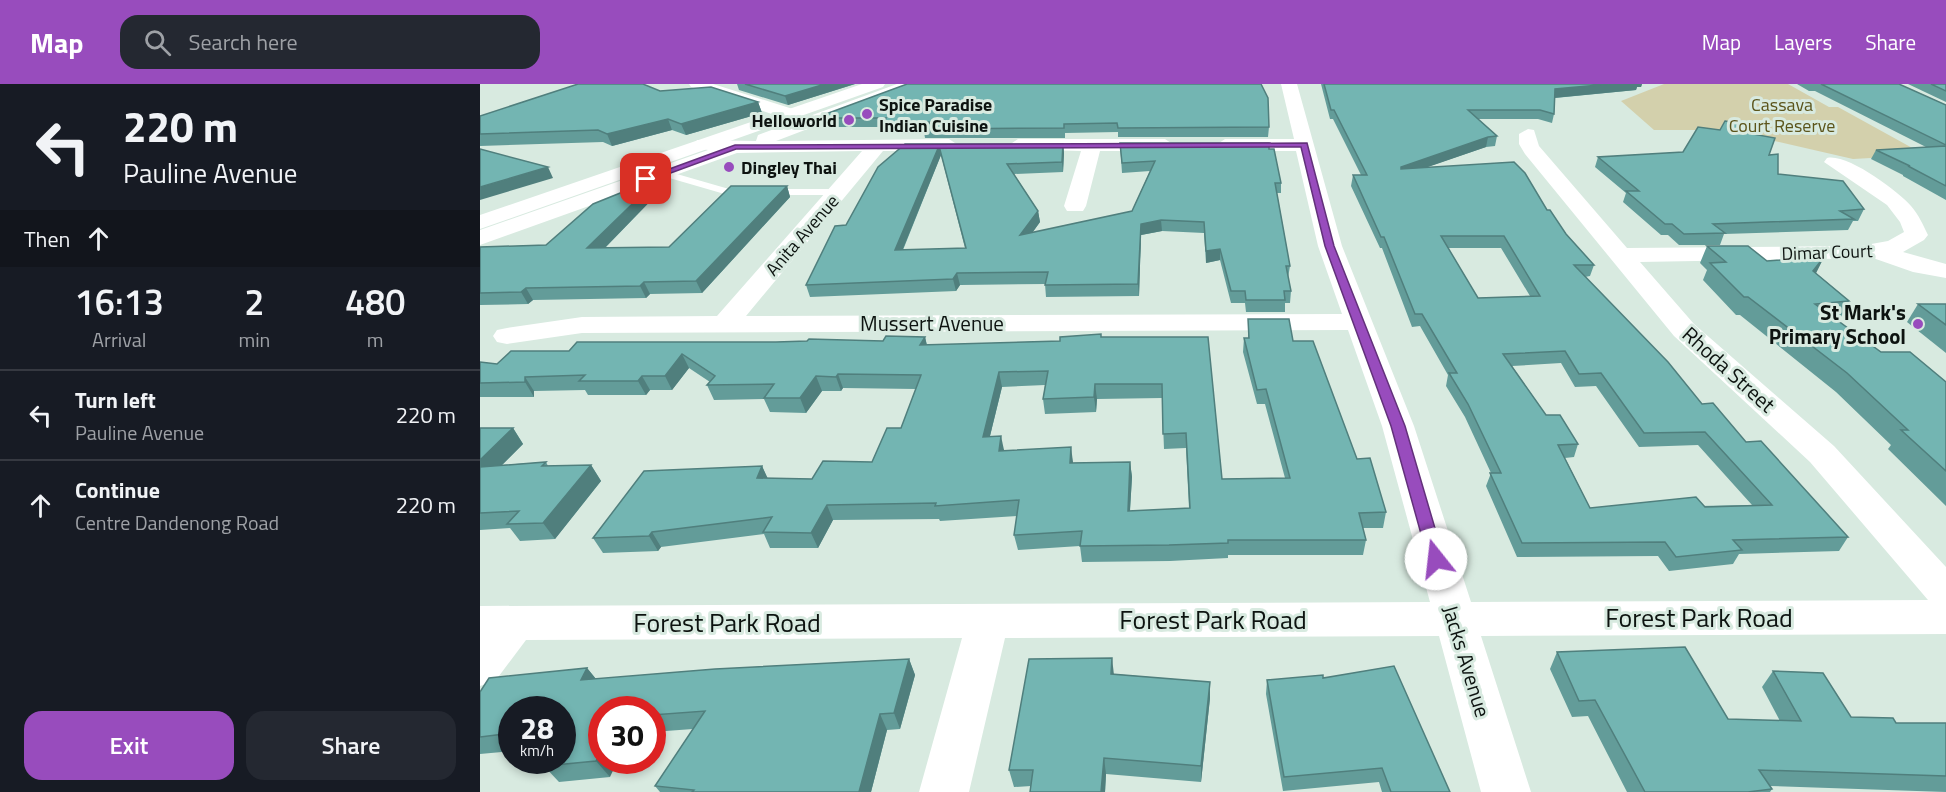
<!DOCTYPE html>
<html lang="en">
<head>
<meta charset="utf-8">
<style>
  :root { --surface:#171b24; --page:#242831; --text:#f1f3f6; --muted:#9ea1a6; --line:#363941; --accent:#984cbd }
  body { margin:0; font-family:"Titillium Web",sans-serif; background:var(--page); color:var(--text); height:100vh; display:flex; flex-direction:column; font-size:22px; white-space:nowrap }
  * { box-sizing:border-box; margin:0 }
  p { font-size:20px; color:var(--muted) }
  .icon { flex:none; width:33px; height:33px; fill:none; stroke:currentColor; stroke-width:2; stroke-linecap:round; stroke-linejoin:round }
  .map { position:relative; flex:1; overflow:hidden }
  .panel { display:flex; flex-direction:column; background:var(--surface); width:480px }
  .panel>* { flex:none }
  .guide { background:#171b24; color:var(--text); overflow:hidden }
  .speed { position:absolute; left:18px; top:612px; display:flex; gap:12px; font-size:30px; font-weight:700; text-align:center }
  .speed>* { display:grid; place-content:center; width:78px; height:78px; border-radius:50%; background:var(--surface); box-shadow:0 3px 9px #0003; line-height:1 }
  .speed small { font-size:15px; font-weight:400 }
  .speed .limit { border:9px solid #d22; background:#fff; color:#111 }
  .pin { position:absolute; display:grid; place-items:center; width:51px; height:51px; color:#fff; margin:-26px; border-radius:12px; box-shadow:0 3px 9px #0006 }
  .me { position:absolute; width:66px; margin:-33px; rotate:344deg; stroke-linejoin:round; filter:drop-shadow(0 0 4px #0008) }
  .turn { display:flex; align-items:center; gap:21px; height:126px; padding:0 24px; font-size:27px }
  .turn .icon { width:78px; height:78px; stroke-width:2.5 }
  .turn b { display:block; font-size:42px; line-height:51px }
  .then { display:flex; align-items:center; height:57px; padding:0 24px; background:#0003; gap:12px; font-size:22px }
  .eta { display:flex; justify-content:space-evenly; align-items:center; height:102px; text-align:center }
  .eta b { font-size:36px; font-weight:600; line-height:42px }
  .primary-button { display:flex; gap:12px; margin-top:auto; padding:12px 24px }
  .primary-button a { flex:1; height:69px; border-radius:18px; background:var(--accent); color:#fff; font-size:24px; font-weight:600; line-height:69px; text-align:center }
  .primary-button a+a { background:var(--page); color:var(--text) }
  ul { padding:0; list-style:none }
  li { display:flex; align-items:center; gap:18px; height:90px; padding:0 24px; border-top:2px solid var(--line) }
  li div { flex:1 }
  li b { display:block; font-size:22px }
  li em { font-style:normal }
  header { display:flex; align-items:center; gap:36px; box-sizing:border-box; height:84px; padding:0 30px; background:var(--accent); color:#fff }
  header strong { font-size:28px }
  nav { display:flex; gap:33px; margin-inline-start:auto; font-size:21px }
  .search { width:420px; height:54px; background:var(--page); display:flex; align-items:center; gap:15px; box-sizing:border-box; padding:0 21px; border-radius:18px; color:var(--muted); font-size:22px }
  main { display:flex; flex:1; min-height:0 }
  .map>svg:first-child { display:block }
  .green { fill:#d3d0ac }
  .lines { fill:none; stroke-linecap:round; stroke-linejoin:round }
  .lane { fill:#fff; fill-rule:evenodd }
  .street { fill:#fff; fill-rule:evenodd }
  .secondary { fill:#fff; fill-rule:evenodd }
  .primary { fill:#fff; fill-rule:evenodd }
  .wall { fill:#639c99; fill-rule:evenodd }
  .shaded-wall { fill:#507f7d }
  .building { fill:#73b5b2; stroke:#507f7d; stroke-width:1.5; fill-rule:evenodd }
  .route { fill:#984cbd; stroke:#63317b; stroke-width:1.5 }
  .poi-dot { fill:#984cbd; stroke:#d8eae0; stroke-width:2 }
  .labels { text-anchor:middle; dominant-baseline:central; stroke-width:6; stroke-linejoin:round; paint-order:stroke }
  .far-poi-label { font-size:18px; font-weight:bold; fill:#0d1310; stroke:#d8eae0; text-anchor:start }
  .far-park-label { font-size:18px; fill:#5b541a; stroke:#d8eae0 }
  .far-street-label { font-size:18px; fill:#0d1310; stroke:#d8eae0 }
  .poi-label { font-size:21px; font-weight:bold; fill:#0d1310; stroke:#d8eae0; text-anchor:end }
  .street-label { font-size:21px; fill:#0d1310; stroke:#d8eae0 }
  .near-street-label { font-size:26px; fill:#0d1310; stroke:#d8eae0 }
</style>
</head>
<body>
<header>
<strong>Map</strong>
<div class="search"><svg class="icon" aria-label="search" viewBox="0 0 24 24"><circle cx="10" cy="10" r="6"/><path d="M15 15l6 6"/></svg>Search here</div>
<nav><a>Map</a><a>Layers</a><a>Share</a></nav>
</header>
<main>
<section class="panel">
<div class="guide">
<div class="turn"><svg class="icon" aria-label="left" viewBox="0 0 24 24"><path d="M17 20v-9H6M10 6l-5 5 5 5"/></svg><div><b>220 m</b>Pauline Avenue</div></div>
<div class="then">Then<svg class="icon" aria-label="ahead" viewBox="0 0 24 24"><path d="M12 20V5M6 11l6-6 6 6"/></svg></div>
</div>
<div class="eta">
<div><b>16:13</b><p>Arrival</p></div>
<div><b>2</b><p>min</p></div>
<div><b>480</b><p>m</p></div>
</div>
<ul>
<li><svg class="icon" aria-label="left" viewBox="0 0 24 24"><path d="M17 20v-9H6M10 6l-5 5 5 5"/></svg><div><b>Turn left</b><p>Pauline Avenue</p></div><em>220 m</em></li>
<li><svg class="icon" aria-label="ahead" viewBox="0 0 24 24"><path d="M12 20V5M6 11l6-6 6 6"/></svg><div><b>Continue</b><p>Centre Dandenong Road</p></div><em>220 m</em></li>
</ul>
<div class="primary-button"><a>Exit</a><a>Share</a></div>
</section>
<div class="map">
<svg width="1466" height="708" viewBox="0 0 1466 708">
  <rect width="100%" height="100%" fill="#d8eae0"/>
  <!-- green -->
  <path class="green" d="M1184,0H1308L1349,23H1358L1445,71L1373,75L1246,46H1174L1141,17Z"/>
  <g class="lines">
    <!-- lane -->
    <path class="lane" d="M183,86L249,105H359L364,108L359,111H248L179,91L178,89Z"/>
    <!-- street -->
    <g class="street">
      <path d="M417,0H440L438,3L296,57L469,55L478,61L469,67H403L266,232L862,230L838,162L816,67H745L736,61L745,55H814L801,0H817L862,162L934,342L991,518L1448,516L1330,378L1194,252L1045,70L1039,60V50L1048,45L1054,46L1059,62L1147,164L1380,162L1408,157L1424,148L1420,138L1407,121L1344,78L1347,74C1367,69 1418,107 1431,122C1439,131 1443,141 1448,151L1444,156L1423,168L1466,180V194L1433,188L1393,174L1160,178L1214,240L1354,362L1466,483V550L1001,552L1051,708H1001L959,552L525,554L489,708H439L482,554L46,556L16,596L0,602V522L950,518L902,342L868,246L102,249L27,260L17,258L13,252L17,246L27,244L102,233L237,232L382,67L257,69L0,161V146L228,66L217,64L215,60L217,56L276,57L278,51Z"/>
      <path d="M538,55H685L694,61L685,67H620L606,122L603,127H587L584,122L601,67L531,65L529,61Z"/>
    </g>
    <!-- secondary -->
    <path class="secondary" d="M209,0H233L316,26L319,30L310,35L304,34L211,3Z"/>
    <!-- primary -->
    <path class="primary" d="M382,0H405L403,3L0,145V131Z"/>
  </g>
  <!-- wall -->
  <g class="wall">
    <path d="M257,0H375L308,21L259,6Z"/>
    <path d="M427,0L789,43L788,53H638V48L585,49V54H445L444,48L405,49L403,43H338L335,34Z"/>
    <path d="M841,0H1162L1161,3H1157L1156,6L1075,14L1074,30L1072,39L1058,35H998L1017,52L1015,62L1006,63L947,83L1067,126L1086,150L1114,181L1110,192L1105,193L1222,320L1266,358L1368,453L1359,467L1259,470L1253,480L1189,487L1178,472L1037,473L1006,402L1011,389L985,333L966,302L968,291L940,242L932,243L902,164H900L871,102L873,91H881L853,35H850ZM967,164H1021L1050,212L998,214ZM1081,279L1095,303L1116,302L1159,363L1218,361L1272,421L1110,424L1085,374L1094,373L1098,360L1066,331L1032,282Z"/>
    <path d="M1317,0H1419L1466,21V116L1423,92V91L1391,75L1396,66L1446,63L1335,7H1329Z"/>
    <path d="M1428,0H1466V18Z"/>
    <path d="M180,7L278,18L282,29L206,51L192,46L132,62L123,58L0,62V32Z"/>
    <path d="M1240,46L1289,71L1298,90L1384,125L1378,137H1373L1368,146L1244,150L1240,161H1199L1188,151H1181L1143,118L1146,109L1115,83L1118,73L1203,68Z"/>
    <path d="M640,59L789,65L801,99V109H797L810,182L808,194L811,207L810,219H805V228H766L765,219H751L740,176L726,179L724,149L682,147L661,151L659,212L566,213L565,200L480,201L476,207L330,213L326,201L366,141L425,60H583L584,69L583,88L534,90L558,127L560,138L552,149L652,127L670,87L642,89ZM461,71L485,164L423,166Z"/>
    <path d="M307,102L310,113L222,209L170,210L166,214L53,216L48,220L0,221V163L66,161L184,103L125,164L189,163Z"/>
    <path d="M1227,162L1287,177L1344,173L1336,189L1369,217L1360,235L1357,236L1401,268L1466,298V422L1408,365L1411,361L1356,308L1260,231H1256L1223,196L1227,186L1220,179Z"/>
    <path d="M1438,220H1466V269L1427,238Z"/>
    <path d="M768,235L813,257L906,428L903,444H883L886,456L883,471H748V474L690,477L602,478L600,462L538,466L534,451L537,432L460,437L459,435L353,436L338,464H290L284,450L181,463L178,467L123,469L113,454L282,382L287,394L332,395L392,378L421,344L436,305L363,304L361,307H342L326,329L290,328L284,315L234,316L227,301L230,298L209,284L192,306H170L166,311H108L105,306L54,307V313H0V278L17,280L89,267L296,258L403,257L445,253L447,261L580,257L621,253H728L742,395L805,394L785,320H777L763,268L764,254H768ZM565,301L563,315L565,330L616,328L617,315L682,314L684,365L706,364L709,424L650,427L652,393L650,378L593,379L524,366L510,352L522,303Z"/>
    <path d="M0,344H33L43,360L22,381L66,378L68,382L111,381L121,397L75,455L40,457L30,444L0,446Z"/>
    <path d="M1077,568L1248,635L1300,637L1282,603L1293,587L1371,633L1416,639H1466V708L1290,702L1292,705L1290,708H1147L1108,632L1092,633L1070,585Z"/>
    <path d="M429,575L435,591L420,645L407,646L391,708H180L175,702L213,645L172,648V626H122L130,693L79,698L64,682L82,676V626H32V667L0,670V608L107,584L116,595Z"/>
    <path d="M634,590L730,598V614L721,698L626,690L625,708H550L551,702L534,703L529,686Z"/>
    <path d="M843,594L970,708H902L899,698L803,707L786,610L787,596Z"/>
  </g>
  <!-- shaded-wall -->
  <g class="shaded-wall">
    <path d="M345,0H375L308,21L305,12Z"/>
    <path d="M1130,0H1162L1161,3H1157L1156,6L1073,14L1075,5Z"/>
    <path d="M278,18L282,29L206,51L201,40Z"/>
    <path d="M188,35L192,46L132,62L127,50Z"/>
    <path d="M1008,53L1006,63L919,93L921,83Z"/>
    <path d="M583,60L584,69L583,88L582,78Z"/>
    <path d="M459,62L461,71L418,177L415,166Z"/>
    <path d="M68,83L73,94L0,116V103Z"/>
    <path d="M180,93L184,103L113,176L107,164Z"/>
    <path d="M307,102L310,113L222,209L216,197Z"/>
    <path d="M558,127L560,138L542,163L540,151Z"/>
    <path d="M681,136L682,147L661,151L659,212L658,200L661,140Z"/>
    <path d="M740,165V176L726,179V167Z"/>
    <path d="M1344,173L1335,191L1333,187Z"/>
    <path d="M477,189L480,201L476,207L473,195Z"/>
    <path d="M164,198L170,210L166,214L160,202Z"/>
    <path d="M46,204L53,216L48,220L41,208Z"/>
    <path d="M445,253L448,267L440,261Z"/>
    <path d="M202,270L209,284L192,306L185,292Z"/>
    <path d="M519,288L522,303L506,368L503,353Z"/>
    <path d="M358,290L363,304L361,307L356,293Z"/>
    <path d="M162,292L170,306L166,311L158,297Z"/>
    <path d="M336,292L342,307L326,329L320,314Z"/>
    <path d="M45,293L54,307V313L45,298Z"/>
    <path d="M615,300L617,315L616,328L614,313Z"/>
    <path d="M33,344L43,360L4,399L0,394V376Z"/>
    <path d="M521,352L524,366L519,367Z"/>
    <path d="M591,363L593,378L592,394L590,379Z"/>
    <path d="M650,378L652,393L649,442L648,427Z"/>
    <path d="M111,381L121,397L75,455L63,439Z"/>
    <path d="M282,382L289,397L277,394Z"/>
    <path d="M347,421L353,436L338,464L331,449Z"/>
    <path d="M172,448L181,463L178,467L169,452Z"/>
    <path d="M632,574L634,591L631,590Z"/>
    <path d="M429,575L435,591L420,645L414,629Z"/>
    <path d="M107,584L120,600L101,596Z"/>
    <path d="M730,598V614L721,698V682Z"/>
    <path d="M400,630L407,646L391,708H379Z"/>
    <path d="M122,667V676H138L130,693L116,677Z"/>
    <path d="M624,674L626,690L625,708H621Z"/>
  </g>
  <!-- building -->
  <g class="building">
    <path d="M98,0H163L180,7L231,3L278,18L201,40L188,35L127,50L118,46L0,50V32Z"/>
    <path d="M265,0H345L305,12Z"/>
    <path d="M427,0H781L788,14L789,43L638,44L637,39L584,40V44L443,45L451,38L402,39L406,34H335Z"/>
    <path d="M844,0H1130L1075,5L1074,30L1060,26H988L1017,52L1008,53L921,83V85L1034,78L1045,89L1067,126H1070L1086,150L1114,181H1094L1188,278L1222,320L1233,319L1266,358L1281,357L1368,453L1253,456L1262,466L1196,473L1185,458L1042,459L1010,389H1021L988,320L969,289H977L942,230H935L904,153H901L873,91H887L854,26H851ZM961,152H1024L1060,212L998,214ZM1085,267L1099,290L1121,289L1164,349L1225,348L1292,421L1225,423L1216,413L1110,424L1078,361L1098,360L1080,331H1066L1023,270Z"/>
    <path d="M1341,0H1419L1466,21V61Z"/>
    <path d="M1451,0H1466V7Z"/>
    <path d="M1245,37L1270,41L1267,49L1295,54L1289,71L1298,70V90L1363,97L1384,125L1360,127L1374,135L1233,140L1245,149L1204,150L1192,140H1185L1146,107H1159L1118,73L1203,68L1218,43L1240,46Z"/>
    <path d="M640,59H789V65H794L801,99H795L810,182H806L811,207H804L805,216H766L765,207H751L740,165L726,167L724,138L681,136L661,140L658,200L565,201L568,188L477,189L473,195L326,201L355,142L366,141L398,83L425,60H583L582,78L527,80L558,127L540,151L652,127L675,77L642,79ZM459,62L486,164L415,166Z"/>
    <path d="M1466,62V102L1428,82H1430L1396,66Z"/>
    <path d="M0,65L68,83L0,103Z"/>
    <path d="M180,93L107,164L189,163L251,102H307L216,197L164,198L160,202L46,204L41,208L0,209V163L66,161L113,120Z"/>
    <path d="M1227,162H1268L1287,177L1344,173L1333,187L1369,217L1335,220L1401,268H1430L1466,298V387L1421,346H1428L1367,289L1268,213H1264L1230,179L1246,178Z"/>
    <path d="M1438,220H1466V241Z"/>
    <path d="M768,235H809L813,257H833L877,375L890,374L906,428L879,429L886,456H748V459L689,461L600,462L602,447L534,451L539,416L455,422L456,419L347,421L331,449L283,448L292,433L172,448L169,452L113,454L164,387L282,382L277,394L332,395L343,377L392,378L407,344H421L441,291L358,290L356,293L336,292L320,314H284L294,300L227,301L235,292L202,270L185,292H162L158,297H99L105,291L45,293V298L0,299V278L17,280L31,267H89L97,258H296L327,257L329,255L403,257L406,252L445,253L440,261L580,257V253L621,250V253H728L742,395L810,394L786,305L777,306L764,254H769ZM568,287L563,315L614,313L615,300H682L683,350L706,349L710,424L648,427L650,378L590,379L591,363L519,367L521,352L503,353L519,288Z"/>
    <path d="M0,344H33L0,376Z"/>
    <path d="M66,378L62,382L111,381L63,439L27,440L39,427L0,429V383Z"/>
    <path d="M1205,563L1248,635L1321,637L1293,587L1343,589L1371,633L1413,634L1416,639H1466V692L1279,686L1292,705L1268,708H1165L1115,616L1099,617L1077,568Z"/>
    <path d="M632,574L631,590L730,598L721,682L624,674L621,708H550L553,686H529L549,575Z"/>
    <path d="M429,575L414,629L400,630L379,708H212L214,706L175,702L225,627L172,631V626H122V667L116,677L64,682L67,676H82V650L86,643L82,644V626H32V649L0,653V608L9,594L107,584L101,596L235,585Z"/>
    <path d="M914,582L970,708H911L902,684L804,693L787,596L843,591V594Z"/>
  </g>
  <!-- route -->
  <path class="route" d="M827,59L854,162L925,342L964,475L962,479H950L948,475L911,342L845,162L821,63L256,65L169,97L162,95L255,61Z"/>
  <!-- markers -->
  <g class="poi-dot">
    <circle cx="387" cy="30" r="6"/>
    <circle cx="369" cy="36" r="6"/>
    <circle cx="249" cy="83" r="6"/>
    <circle cx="1438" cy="240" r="6"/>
  </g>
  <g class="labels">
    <!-- far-poi labels -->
    <g class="far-poi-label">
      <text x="399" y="20">Spice Paradise<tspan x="399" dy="21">Indian Cuisine</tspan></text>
      <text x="357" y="36" text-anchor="end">Helloworld</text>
      <text x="261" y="83">Dingley Thai</text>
    </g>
    <!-- far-park labels -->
    <g class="far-park-label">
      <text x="1302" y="20">Cassava<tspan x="1302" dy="21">Court Reserve</tspan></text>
    </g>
    <!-- far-street labels -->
    <g class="far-street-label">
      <text transform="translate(322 151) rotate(-49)">Anita Avenue</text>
      <text transform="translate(1347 168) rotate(-2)">Dimar Court</text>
    </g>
    <!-- poi labels -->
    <g class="poi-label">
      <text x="1426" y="228">St Mark's<tspan x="1426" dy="24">Primary School</tspan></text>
    </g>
    <!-- street labels -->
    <g class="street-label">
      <text x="452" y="239">Mussert Avenue</text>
      <text transform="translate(1249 285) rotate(42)">Rhoda Street</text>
      <text transform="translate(987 577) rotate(73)">Jacks Avenue</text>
    </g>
    <!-- near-street labels -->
    <g class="near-street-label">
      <text x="1219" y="533">Forest Park Road</text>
      <text x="733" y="535">Forest Park Road</text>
      <text x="247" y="538">Forest Park Road</text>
    </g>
  </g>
</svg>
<div class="speed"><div>28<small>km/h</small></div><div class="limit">30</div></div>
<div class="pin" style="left:166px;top:95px;background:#d93025"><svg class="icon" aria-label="arrive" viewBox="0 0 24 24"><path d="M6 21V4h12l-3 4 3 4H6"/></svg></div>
<svg class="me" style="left:956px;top:475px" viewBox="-20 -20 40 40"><circle r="19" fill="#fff"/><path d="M0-13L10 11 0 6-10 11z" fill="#984cbd"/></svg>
</div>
</main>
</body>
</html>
